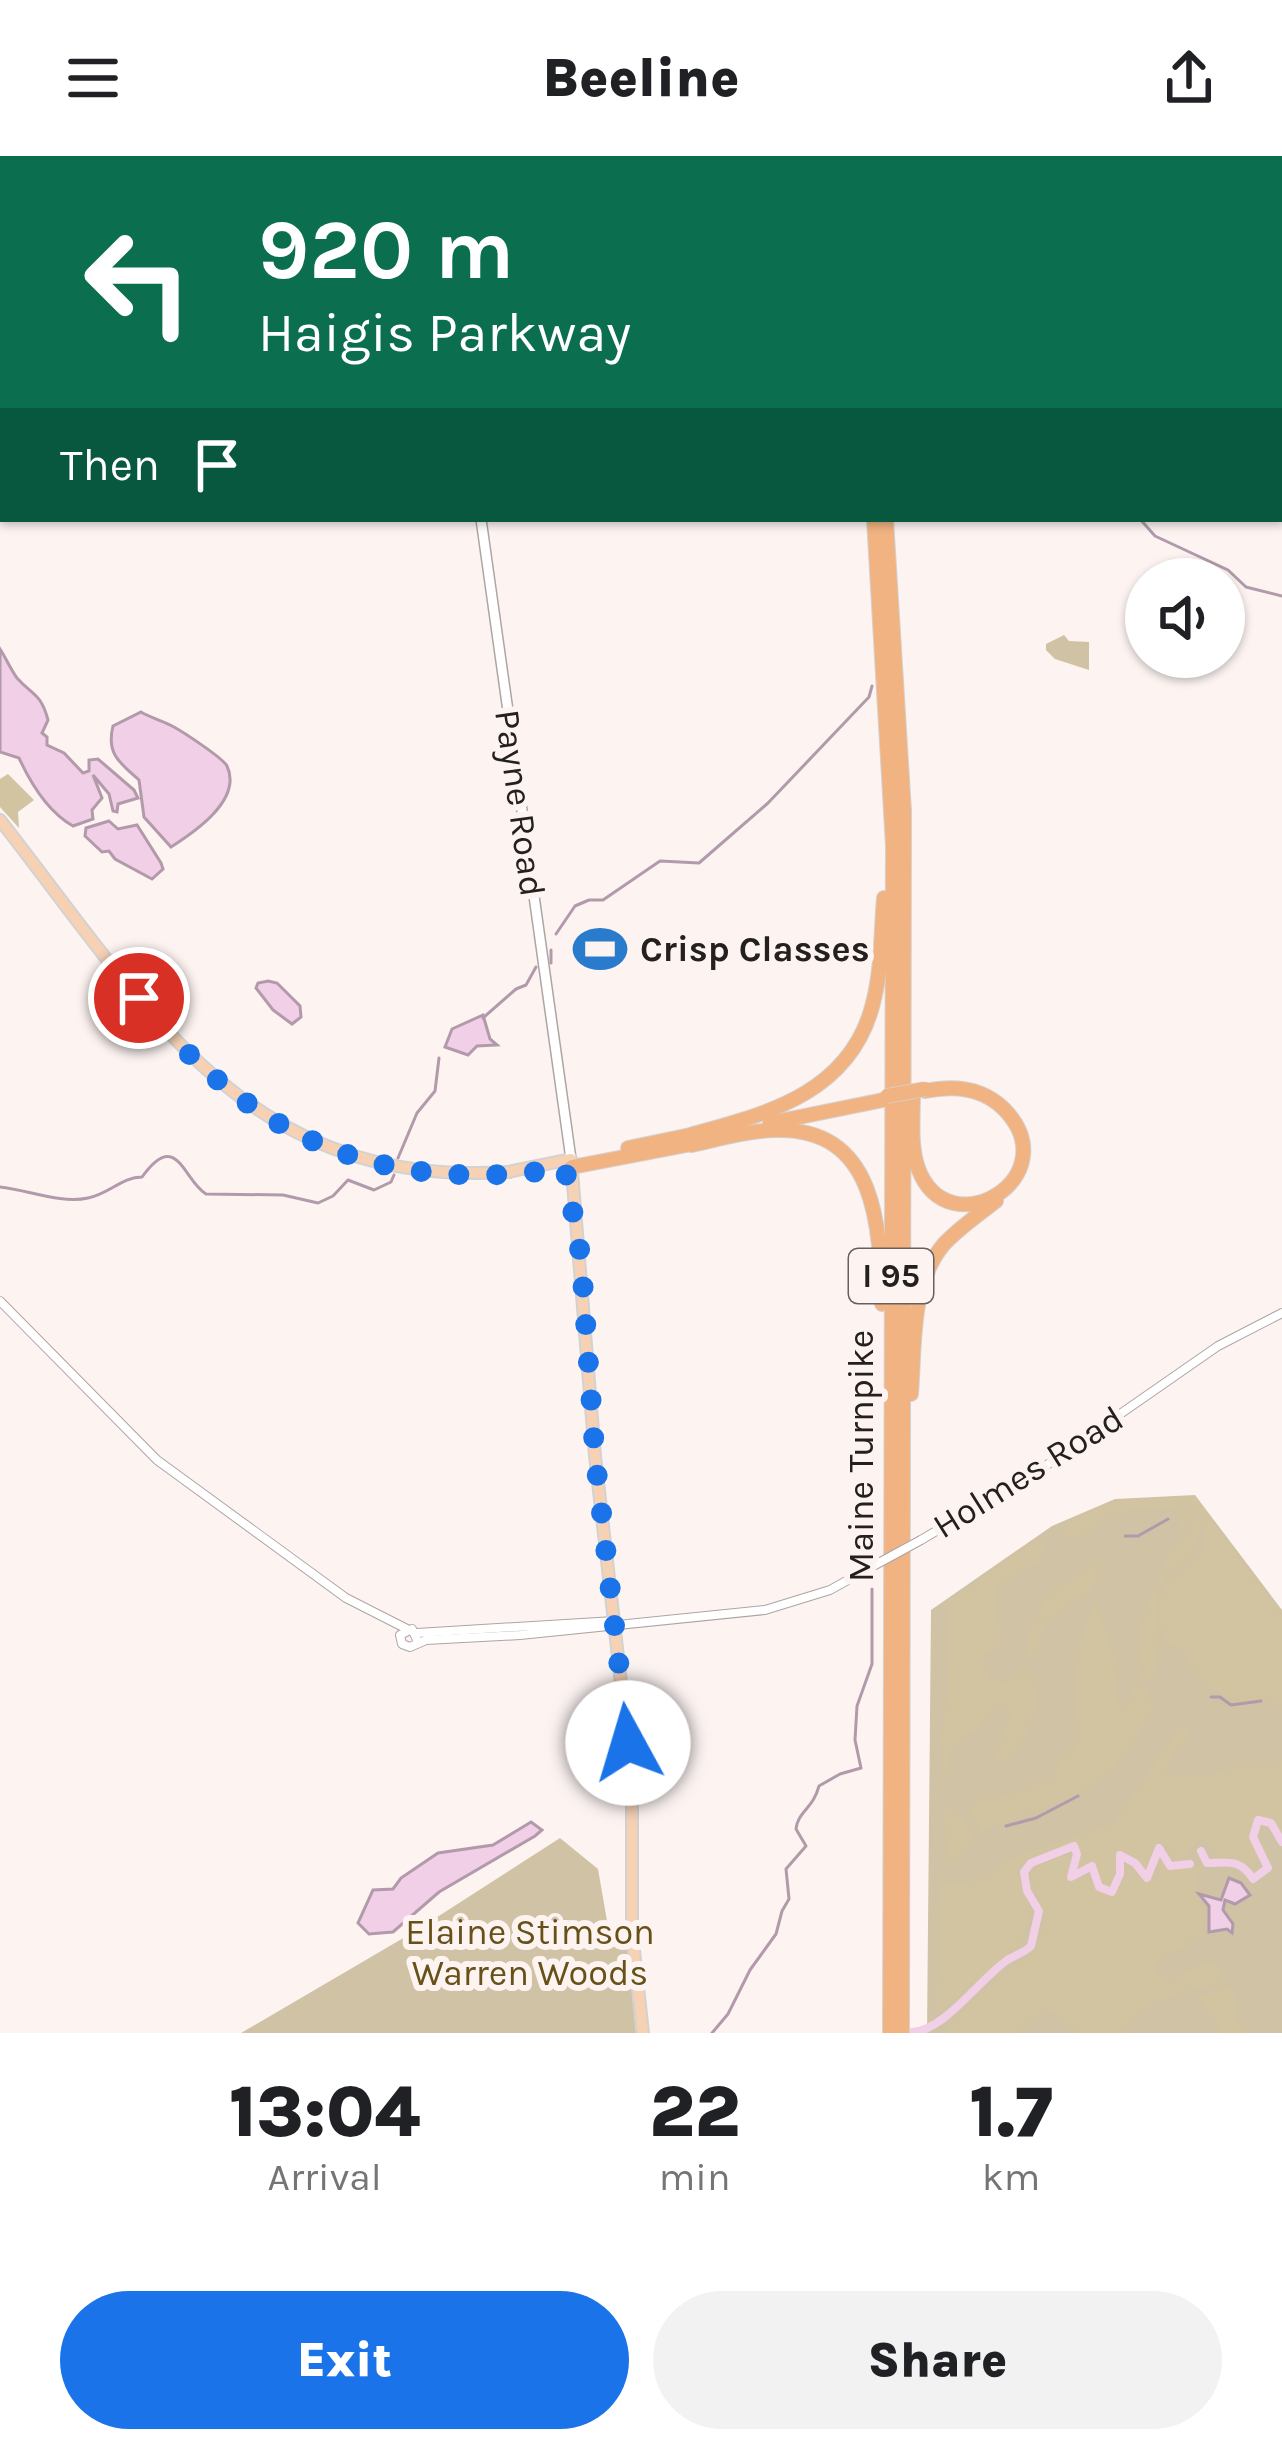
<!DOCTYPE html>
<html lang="en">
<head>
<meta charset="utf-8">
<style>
  :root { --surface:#fff; --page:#f2f2f2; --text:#202124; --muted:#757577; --accent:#1a73e8 }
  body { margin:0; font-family:Karla,sans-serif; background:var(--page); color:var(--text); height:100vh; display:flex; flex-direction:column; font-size:45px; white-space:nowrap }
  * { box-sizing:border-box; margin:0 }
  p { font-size:39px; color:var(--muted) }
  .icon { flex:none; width:66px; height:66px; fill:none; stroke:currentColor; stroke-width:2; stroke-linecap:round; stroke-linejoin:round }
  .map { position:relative; height:1877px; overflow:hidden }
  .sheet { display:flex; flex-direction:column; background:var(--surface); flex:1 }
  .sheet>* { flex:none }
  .banner { position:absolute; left:0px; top:0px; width:1284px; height:366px; box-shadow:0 3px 9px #0004; background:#0b6e4f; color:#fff; overflow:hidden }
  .tools { position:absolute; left:1125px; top:402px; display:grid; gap:24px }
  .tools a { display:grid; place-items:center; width:120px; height:120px; border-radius:50%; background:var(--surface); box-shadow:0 3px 9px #0004; font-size:60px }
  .pin { position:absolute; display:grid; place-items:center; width:102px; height:102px; color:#fff; margin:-51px; border:6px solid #fff; border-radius:50%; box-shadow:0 3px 12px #0007 }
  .me { position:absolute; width:132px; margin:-66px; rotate:354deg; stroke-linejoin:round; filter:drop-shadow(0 0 9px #0008) }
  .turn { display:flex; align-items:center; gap:42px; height:252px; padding:0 60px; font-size:54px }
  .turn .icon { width:156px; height:156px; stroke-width:2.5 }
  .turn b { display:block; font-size:84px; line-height:102px }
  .then { display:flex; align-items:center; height:114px; padding:0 60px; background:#0003; gap:24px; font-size:45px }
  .eta { display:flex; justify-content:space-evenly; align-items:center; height:204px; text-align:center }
  .eta b { font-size:72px; font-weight:800; line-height:84px }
  .cta { display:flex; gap:24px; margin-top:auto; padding:24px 60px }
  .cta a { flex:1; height:138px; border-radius:72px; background:var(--accent); color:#fff; font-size:48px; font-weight:800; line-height:138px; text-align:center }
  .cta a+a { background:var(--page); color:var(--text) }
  header { display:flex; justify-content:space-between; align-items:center; height:156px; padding:0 60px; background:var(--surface); font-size:54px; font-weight:800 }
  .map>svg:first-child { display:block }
  .green { fill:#d0c2a5 }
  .forest { fill:#d2c3a1 }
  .water { fill:#f0cfe7; stroke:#b29aab; stroke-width:3 }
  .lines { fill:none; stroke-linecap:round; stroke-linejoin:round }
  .stream { stroke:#b29aab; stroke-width:3 }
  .river { stroke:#f0cfe7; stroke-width:8 }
  .tertiary-casing { stroke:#ada5a3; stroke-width:10 }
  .secondary-casing { stroke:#ada5a3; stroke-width:12 }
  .primary-casing { stroke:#d3d2d2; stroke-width:14 }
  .motorway-casing { stroke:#d3d2d2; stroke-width:16 }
  .tertiary { stroke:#fff; stroke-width:8 }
  .secondary { stroke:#fff; stroke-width:9 }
  .primary { stroke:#f7d1b4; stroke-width:10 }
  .motorway { stroke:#f1b382; stroke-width:14 }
  .tertiary-bridge-casing { stroke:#ada5a3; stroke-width:10; stroke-linecap:butt }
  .motorway-bridge-casing { stroke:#d3d2d2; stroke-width:16; stroke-linecap:butt }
  .tertiary-bridge { stroke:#fff; stroke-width:8 }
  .motorway-bridge { stroke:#f1b382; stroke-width:14 }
  .route { stroke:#1a73e8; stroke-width:21; stroke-dasharray:0 37.8 }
  .labels { text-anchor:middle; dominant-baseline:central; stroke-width:12; stroke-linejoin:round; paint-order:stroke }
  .shield { fill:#fdf4f2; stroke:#64605e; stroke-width:3 }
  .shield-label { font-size:33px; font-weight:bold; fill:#23201f }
  .street-label { font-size:36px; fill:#23201f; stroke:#fdf4f2 }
  .poi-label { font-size:36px; font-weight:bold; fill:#23201f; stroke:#fdf4f2; text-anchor:start }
  .park-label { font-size:36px; fill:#665118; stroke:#fdf4f2 }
</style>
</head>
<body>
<header><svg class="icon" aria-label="menu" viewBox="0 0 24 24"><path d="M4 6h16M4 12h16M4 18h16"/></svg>Beeline<svg class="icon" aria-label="share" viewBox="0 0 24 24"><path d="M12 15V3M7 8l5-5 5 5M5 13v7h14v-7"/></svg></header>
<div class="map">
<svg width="1282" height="1877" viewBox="0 0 1282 1877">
  <rect width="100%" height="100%" fill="#fdf4f2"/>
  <!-- green -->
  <g class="green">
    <path d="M1064,479L1069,485L1089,486V514L1055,503L1046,494V488Z"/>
    <path d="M1195,1339L1282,1454V1877H927L931,1454L1052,1370L1115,1343Z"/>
    <path d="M560,1682L598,1713L611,1788H627L636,1877H241L417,1774Z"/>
  </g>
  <!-- forest -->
  <g class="forest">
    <path d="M8,618L34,644L18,656L19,672L0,651V623Z"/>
    <path d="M1194,1341L1282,1460V1551C1267,1544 1257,1546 1242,1544C1210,1539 1196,1520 1183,1493L1163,1485C1160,1469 1156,1442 1167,1428C1172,1420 1183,1417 1189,1410C1210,1389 1215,1363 1186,1348C1163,1357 1148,1351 1128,1354C1114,1357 1088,1375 1076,1384L1060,1375L1061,1369L1115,1345Z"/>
    <path d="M1189,1354L1201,1364C1204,1400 1173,1408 1157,1434L1159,1490L1153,1524L1144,1527L1137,1514L1142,1464L1169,1398L1191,1377L1189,1367L1184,1378L1175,1358L1185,1360Z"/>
    <path d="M1037,1384L1046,1390L1040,1406L1021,1414L995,1433L1001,1489L984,1500L982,1506L988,1521L1005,1528L1027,1513C1046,1540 1029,1594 998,1608L995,1601L1011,1558L1006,1549H998L975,1575L952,1590L945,1623L941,1582L948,1535L949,1445Z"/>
    <path d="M1117,1392L1091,1434L1044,1467L1038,1493L1027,1505C1030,1493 1028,1479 1032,1467C1043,1436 1072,1424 1093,1406L1096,1414Z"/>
    <path d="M1094,1444L1119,1511L1115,1530L1118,1548L1123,1551L1128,1548L1133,1531L1138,1529L1148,1535L1154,1555L1111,1617L1071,1642L982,1676L968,1657L981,1642H1002L1033,1627L1052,1626L1061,1603L1074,1593L1081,1579L1074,1538L1080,1489Z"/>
    <path d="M1180,1571H1188L1189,1577L1164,1613L1170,1621H1198L1240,1610L1265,1611L1282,1603V1680L1268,1661L1255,1663L1250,1677L1258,1702L1252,1710L1219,1700L1203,1682L1196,1684L1186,1699L1176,1704L1167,1689L1159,1688L1152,1695L1145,1716L1128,1696H1119L1113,1727L1109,1732L1103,1730L1096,1707L1077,1713L1081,1698L1075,1687L1034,1699L1017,1713L1030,1754L1022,1786L940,1856L936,1852L942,1724L950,1729H967L1021,1699L1113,1668Z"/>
    <path d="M944,1649L959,1658L975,1680L963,1696L947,1708Z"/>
    <path d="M1062,1700L1068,1702V1724L1090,1722L1097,1735L1111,1739L1122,1732L1129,1712L1148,1726L1159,1720L1160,1702L1170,1714L1201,1710L1194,1730L1205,1757L1203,1777L1156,1808V1816L1169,1823L1203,1809H1221V1819L1208,1832C1179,1833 1138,1851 1123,1877H1078L1057,1858L1044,1854L1015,1877H945L954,1862L1037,1791L1045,1761L1031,1721L1038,1711Z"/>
    <path d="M1220,1828L1235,1834V1862L1249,1877H1221L1198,1840L1208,1839Z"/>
  </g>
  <!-- water -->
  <g class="water">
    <path d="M0,493C6,502 11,514 17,522C32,539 41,537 48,564L42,577L47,581V589L64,597L83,617L89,615V604L98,603L134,634L138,642L118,648L117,656L113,655L109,638L93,619L102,642L92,654L93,663L73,670C48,656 31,628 19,602L0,596Z"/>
    <path d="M141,556C151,562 166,566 174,571C183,576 223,602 227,610C243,644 193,677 171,691L144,661L139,624C120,607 106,598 113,570Z"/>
    <path d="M109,665L118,673L137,669L161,707L163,713L152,723L115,703L109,695L102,696L85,680L86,672Z"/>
    <path d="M268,825L277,827L300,850L301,861L292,868L273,854L256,832L258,827Z"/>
    <path d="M483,859L490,883L497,889L477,890L468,899L445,891L452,873Z"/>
    <path d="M531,1666L542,1674L535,1680L439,1736L393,1776L369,1778L358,1767L373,1734L393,1733L401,1722L438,1697L493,1689Z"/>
    <path d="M1229,1722L1241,1727L1250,1739L1235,1748L1225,1744L1223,1754L1233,1768L1232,1777L1227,1773L1209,1776V1750L1199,1738L1221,1744Z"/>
  </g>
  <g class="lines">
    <!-- stream -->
    <g class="stream">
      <path d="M474,3L477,0"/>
      <path d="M1140,363L1155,380L1228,414L1246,431L1282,440"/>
      <path d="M556,778L575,750L589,744H603L660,705L699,707L768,647L869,541L872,530"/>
      <path d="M551,807V794"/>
      <path d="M483,862L516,833L526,829L536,811"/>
      <path d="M398,1002L417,957L435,935L439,902"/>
      <path d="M0,1031C28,1034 61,1048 88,1042C109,1038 122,1021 142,1021C177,972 183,1024 206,1038L283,1039L318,1047L333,1040L348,1024L374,1034L391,1026L394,1019"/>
      <path d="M1125,1380H1138L1168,1363"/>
      <path d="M1211,1541H1220L1231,1549L1261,1545"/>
      <path d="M1006,1670L1036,1662L1078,1640"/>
      <path d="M712,1877L728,1858L750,1814L776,1778L782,1755L789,1743L786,1713L806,1690L796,1673C798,1655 813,1653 819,1630L840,1618L861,1612L855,1584L857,1550L872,1508V1433"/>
    </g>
    <!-- river -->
    <g class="river">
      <path d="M1201,1695L1207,1707C1226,1707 1240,1702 1253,1723L1268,1712L1253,1681L1258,1664L1271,1667L1282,1686"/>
      <path d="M912,1876C944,1875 979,1824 1006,1805C1014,1799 1023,1798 1031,1790L1039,1755L1027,1735L1024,1716L1031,1707L1074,1690L1077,1698L1071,1721L1092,1710L1099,1731L1112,1736L1120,1718V1699L1135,1707L1147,1722L1159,1692L1170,1710L1190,1708"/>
    </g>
    <defs>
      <g id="tertiary">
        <path d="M0,1145L157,1304L346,1442L407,1473"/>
        <path d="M921,1384L1041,1313L1218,1190L1282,1157"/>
        <path d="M417,1477L614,1465"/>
        <path d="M418,1486L412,1473L400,1479L402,1488L410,1491L426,1484L520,1479L765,1454L830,1434L875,1409"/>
      </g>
      <g id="secondary">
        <path d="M431,0V3"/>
        <path d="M481,363L571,1003"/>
      </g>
      <g id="primary">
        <path d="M0,664C145,848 242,1033 509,1016"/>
        <path d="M508,1016L571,1003L595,1300L632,1623V1776L643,1877"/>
      </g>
      <g id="motorway">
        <path d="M850,0V3"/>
        <path d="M863,0V3"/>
        <path d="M874,363L893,690L890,1877"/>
        <path d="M886,363L904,655L902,1877"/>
        <path d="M913,937C913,961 910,990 918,1012C948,1094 1070,1021 1004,953C982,931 954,929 925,935"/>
        <path d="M770,967L888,943"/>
        <path d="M693,978C772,957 854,934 874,843C882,810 881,775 884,742"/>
        <path d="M692,989C719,983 747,975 775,974C878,971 880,1073 882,1148"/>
        <path d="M628,992L700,977"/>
        <path d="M572,1011L697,987"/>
        <path d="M911,1238C915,1190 910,1128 944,1088C959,1072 979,1058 996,1045"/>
      </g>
    </defs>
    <!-- tertiary casing -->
    <use href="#tertiary" class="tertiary-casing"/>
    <!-- secondary casing -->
    <use href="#secondary" class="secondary-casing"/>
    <!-- primary casing -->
    <use href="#primary" class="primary-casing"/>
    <!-- motorway casing -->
    <use href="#motorway" class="motorway-casing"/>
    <!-- tertiary -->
    <use href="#tertiary" class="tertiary"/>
    <!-- secondary -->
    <use href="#secondary" class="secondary"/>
    <!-- primary -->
    <use href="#primary" class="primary"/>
    <!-- motorway -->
    <use href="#motorway" class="motorway"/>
    <defs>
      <path id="tertiary-bridge" d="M875,1409L921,1384"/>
      <path id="motorway-bridge" d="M887,940L925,933"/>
    </defs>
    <!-- tertiary-bridge casing -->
    <use href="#tertiary-bridge" class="tertiary-bridge-casing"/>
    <!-- motorway-bridge casing -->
    <use href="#motorway-bridge" class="motorway-bridge-casing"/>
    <!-- tertiary-bridge -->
    <use href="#tertiary-bridge" class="tertiary-bridge"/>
    <!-- motorway-bridge -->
    <use href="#motorway-bridge" class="motorway-bridge"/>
  </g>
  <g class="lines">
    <!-- route -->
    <path class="route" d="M139,842C252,984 384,1040 565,1012L581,1101L595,1300L628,1587"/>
  </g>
  <!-- icons -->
  <defs>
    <symbol id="stadium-bare" viewBox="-9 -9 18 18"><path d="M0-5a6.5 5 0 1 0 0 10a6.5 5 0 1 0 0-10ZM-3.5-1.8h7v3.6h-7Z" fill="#297ccb" stroke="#fdf4f2" stroke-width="2.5" paint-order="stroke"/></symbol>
  </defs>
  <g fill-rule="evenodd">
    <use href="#stadium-bare" x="562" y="755" width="76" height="76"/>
  </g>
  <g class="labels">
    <!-- shield labels -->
    <rect class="shield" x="849" y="1093" width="84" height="54" rx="9"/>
    <g class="shield-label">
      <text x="891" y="1120">I 95</text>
    </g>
    <!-- street labels -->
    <g class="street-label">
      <text transform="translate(520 647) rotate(82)">Payne Road</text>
      <text transform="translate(861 1300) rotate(-90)">Maine Turnpike</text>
      <text transform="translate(1028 1316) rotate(-32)">Holmes Road</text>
    </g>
    <!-- poi labels -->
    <g class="poi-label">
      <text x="640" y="793">Crisp Classes</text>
    </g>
    <!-- park labels -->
    <g class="park-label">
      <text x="530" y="1776">Elaine Stimson<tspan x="530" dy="41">Warren Woods</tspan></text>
    </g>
  </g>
</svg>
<div class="tools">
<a><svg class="icon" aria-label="sound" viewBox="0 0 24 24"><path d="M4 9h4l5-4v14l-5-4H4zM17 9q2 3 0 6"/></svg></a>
</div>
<div class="pin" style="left:139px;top:842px;background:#d93025"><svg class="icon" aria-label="arrive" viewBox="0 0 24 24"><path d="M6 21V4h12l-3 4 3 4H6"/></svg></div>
<svg class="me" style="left:628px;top:1587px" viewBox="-20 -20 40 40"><circle r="19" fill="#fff"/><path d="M0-13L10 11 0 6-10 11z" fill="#1a73e8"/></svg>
<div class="banner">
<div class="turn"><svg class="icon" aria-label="left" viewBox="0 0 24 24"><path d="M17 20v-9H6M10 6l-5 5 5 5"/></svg><div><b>920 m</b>Haigis Parkway</div></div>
<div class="then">Then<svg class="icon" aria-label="arrive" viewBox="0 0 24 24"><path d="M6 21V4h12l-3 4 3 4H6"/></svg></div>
</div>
</div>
<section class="sheet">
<div class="eta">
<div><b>13:04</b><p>Arrival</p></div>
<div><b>22</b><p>min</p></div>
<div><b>1.7</b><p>km</p></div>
</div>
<div class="cta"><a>Exit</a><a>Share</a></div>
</section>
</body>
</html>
